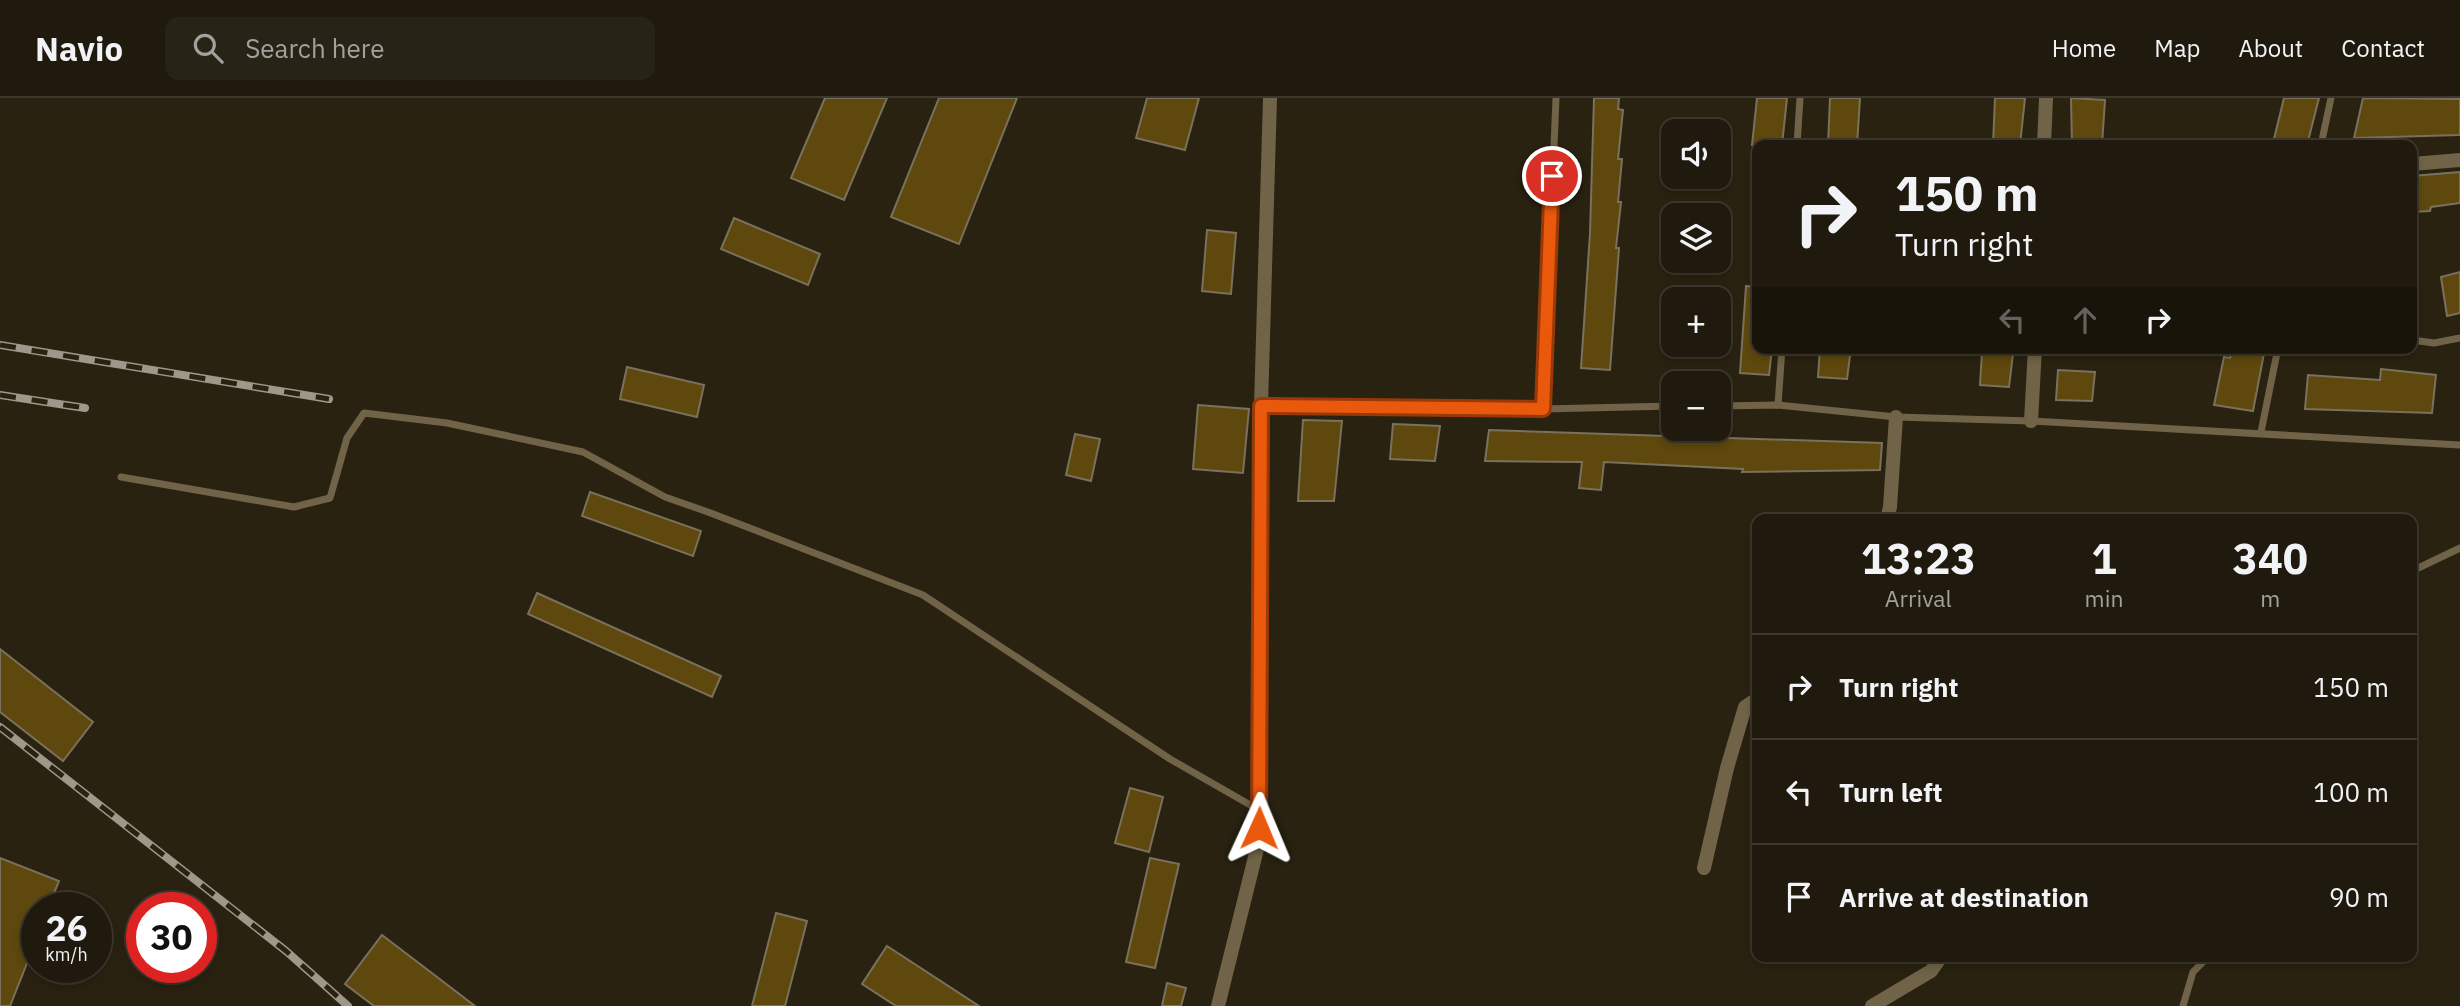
<!DOCTYPE html>
<html lang="en">
<head>
<meta charset="utf-8">
<style>
  :root { --surface:#1f1a0d; --page:#272316; --text:#f1f3f6; --muted:#a1a19d; --line:#3c382e }
  body { margin:0; font-family:"IBM Plex Sans",sans-serif; background:var(--page); color:var(--text); height:100vh; display:flex; flex-direction:column; font-size:26px; white-space:nowrap }
  * { box-sizing:border-box; margin:0 }
  p { font-size:23px; color:var(--muted) }
  .icon { flex:none; width:38px; height:38px; fill:none; stroke:currentColor; stroke-width:2; stroke-linecap:round; stroke-linejoin:round }
  .map { position:relative; flex:1; overflow:hidden }
  .side { position:absolute; left:1752px; top:416px; width:665px; height:448px; display:flex; flex-direction:column; background:var(--surface); border-radius:14px; box-shadow:0 4px 10px #0003,0 0 0 2px var(--line) }
  .side>* { flex:none }
  .guide { position:absolute; left:1752px; top:42px; width:665px; height:214px; border-radius:14px; box-shadow:0 4px 10px #0003,0 0 0 2px var(--line); background:#1f1a0d; color:var(--text); overflow:hidden }
  .controls { position:absolute; left:1661px; top:21px; display:grid; gap:14px }
  .controls a { display:grid; place-items:center; width:70px; height:70px; border-radius:14px; background:var(--surface); box-shadow:0 4px 10px #0003,0 0 0 2px var(--line); font-size:35px }
  .speed { position:absolute; left:21px; top:794px; display:flex; gap:14px; font-size:35px; font-weight:700; text-align:center }
  .speed>* { display:grid; place-content:center; width:91px; height:91px; border-radius:50%; background:var(--surface); box-shadow:0 4px 10px #0003,0 0 0 2px var(--line); line-height:1 }
  .speed small { font-size:18px; font-weight:400 }
  .speed .limit { border:10px solid #d22; background:#fff; color:#111 }
  .pin { position:absolute; display:grid; place-items:center; width:60px; height:60px; color:#fff; margin:-30px; border:4px solid #fff; border-radius:50%; box-shadow:0 2px 7px #0007 }
  .me { position:absolute; width:77px; margin:-38px; rotate:1deg; stroke-linejoin:round; filter:drop-shadow(0 0 5px #0008) }
  .turn { display:flex; align-items:center; gap:24px; height:147px; padding:0 28px; font-size:32px }
  .turn .icon { width:91px; height:91px; stroke-width:2.5 }
  .turn b { display:block; font-size:49px; line-height:60px }
  .lanes { display:flex; align-items:center; height:66px; padding:0 28px; background:#0003; justify-content:center; gap:35px; direction:ltr }
  .lanes .off { opacity:.35 }
  .eta { display:flex; justify-content:space-evenly; align-items:center; height:119px; text-align:center }
  .eta b { font-size:42px; font-weight:700; line-height:49px }
  ul { padding:0; list-style:none }
  li { display:flex; align-items:center; gap:21px; height:105px; padding:0 28px; border-top:2px solid var(--line) }
  li div { flex:1 }
  li b { display:block; font-size:26px }
  li em { font-style:normal }
  header { display:flex; align-items:center; gap:42px; box-sizing:border-box; height:98px; padding:0 35px; background:var(--surface); border-bottom:2px solid var(--line) }
  header strong { font-size:33px }
  nav { display:flex; gap:38px; margin-inline-start:auto; font-size:24px }
  .search { width:490px; height:63px; background:var(--page); display:flex; align-items:center; gap:18px; box-sizing:border-box; padding:0 24px; border-radius:14px; color:var(--muted); font-size:26px }
  .map>svg:first-child { display:block }
  .building { fill:#5e480d; stroke:#7a715d; stroke-width:2 }
  .lines { fill:none; stroke-linecap:round; stroke-linejoin:round }
  .lane { stroke:#706347; stroke-width:7 }
  .street { stroke:#706347; stroke-width:14 }
  .rail-casing { stroke:#9e988b; stroke-width:8 }
  .rail { stroke:#292211; stroke-width:5; stroke-dasharray:16; stroke-linecap:butt }
  .route-casing { stroke:#983908; stroke-width:18 }
  .route { stroke:#ea580c; stroke-width:12 }
</style>
</head>
<body>
<header>
<strong>Navio</strong>
<div class="search"><svg class="icon" aria-label="search" viewBox="0 0 24 24"><circle cx="10" cy="10" r="6"/><path d="M15 15l6 6"/></svg>Search here</div>
<nav><a>Home</a><a>Map</a><a>About</a><a>Contact</a></nav>
</header>
<div class="map">
<svg width="2460" height="908" viewBox="0 0 2460 908">
  <rect width="100%" height="100%" fill="#292211"/>
  <!-- building -->
  <g class="building">
    <path d="M825,0H887L844,102L791,80Z"/>
    <path d="M939,0H1017L959,146L891,119Z"/>
    <path d="M1147,0H1199L1185,52L1136,40Z"/>
    <path d="M1594,0H1619L1618,11L1623,12L1618,61H1622L1618,104H1621L1616,150H1619L1610,272L1581,270L1590,135Z"/>
    <path d="M1757,0H1787L1782,47H1752Z"/>
    <path d="M1830,0H1860L1857,47H1828Z"/>
    <path d="M1995,0H2025L2020,47H1993Z"/>
    <path d="M2071,0L2105,2L2102,47H2072Z"/>
    <path d="M2284,0H2319L2307,47L2274,41Z"/>
    <path d="M2363,0L2460,1V37L2354,40Z"/>
    <path d="M2460,74V105L2431,109L2430,113L2412,114V78Z"/>
    <path d="M734,120L820,156L808,187L721,151Z"/>
    <path d="M1207,132L1236,135L1231,196L1202,193Z"/>
    <path d="M2460,174V215L2447,218L2441,179Z"/>
    <path d="M1746,188L1757,189V250H1772L1769,277L1740,275Z"/>
    <path d="M1820,250H1851L1847,281L1818,279Z"/>
    <path d="M2233,250H2265L2253,313L2214,307L2224,259L2230,260Z"/>
    <path d="M1982,254L2013,256L2009,289L1980,287Z"/>
    <path d="M627,269L704,287L697,319L620,301Z"/>
    <path d="M2381,271L2436,277L2432,315L2305,311L2308,277L2380,282Z"/>
    <path d="M2058,272L2095,274L2092,303L2056,302Z"/>
    <path d="M1198,307L1249,311L1243,375L1193,371Z"/>
    <path d="M1303,322L1342,323L1334,403H1298Z"/>
    <path d="M1393,326L1440,328L1435,363L1390,361Z"/>
    <path d="M1489,332L1882,345L1880,372L1742,374L1743,371L1604,364L1601,392L1579,390L1582,364L1485,363Z"/>
    <path d="M1075,336L1100,341L1091,383L1066,377Z"/>
    <path d="M590,394L701,433L693,458L582,418Z"/>
    <path d="M537,495L721,578L712,599L528,516Z"/>
    <path d="M0,551L93,624L63,663L0,614Z"/>
    <path d="M1130,690L1163,699L1149,754L1115,745Z"/>
    <path d="M0,760L59,783L48,810H37V840L10,908H0Z"/>
    <path d="M1150,760L1179,766L1155,870L1126,864Z"/>
    <path d="M776,815L807,823L785,908H752Z"/>
    <path d="M382,837L475,908H374L345,886Z"/>
    <path d="M887,848L979,908H896L862,886Z"/>
    <path d="M1167,885L1186,890L1181,908H1162Z"/>
  </g>
  <g class="lines">
    <!-- lane -->
    <g class="lane">
      <path d="M1797,47L1800,0"/>
      <path d="M2321,47L2331,0"/>
      <path d="M2412,242L2434,245L2460,240"/>
      <path d="M1778,307L1782,250"/>
      <path d="M1261,308L1543,311L1673,308"/>
      <path d="M1718,308L1778,307L1896,319L2031,323L2460,347"/>
      <path d="M1543,311L1556,0"/>
      <path d="M2261,334L2278,250"/>
      <path d="M121,379L294,409L330,400L347,340L364,315L447,325L583,354L665,399L708,414L923,497L1170,661L1259,712"/>
      <path d="M2412,473L2460,450"/>
      <path d="M2183,908L2193,874L2208,859"/>
    </g>
    <!-- street -->
    <g class="street">
      <path d="M2044,47L2046,0"/>
      <path d="M2412,66L2460,62"/>
      <path d="M2031,323L2035,250"/>
      <path d="M1887,422L1890,409L1896,319"/>
      <path d="M1704,770L1727,670L1745,609L1757,601"/>
      <path d="M1218,908L1258,747L1261,308L1270,0"/>
      <path d="M1872,908L1931,873L1941,859"/>
    </g>
    <defs>
      <g id="rail">
        <path d="M0,247L329,301"/>
        <path d="M0,297L85,310"/>
        <path d="M0,629L286,853L348,908"/>
      </g>
    </defs>
    <!-- rail casing -->
    <use href="#rail" class="rail-casing"/>
    <!-- rail -->
    <use href="#rail" class="rail"/>
  </g>
  <g class="lines">
    <defs>
      <path id="route" d="M1259,730L1261,308L1543,311L1552,78"/>
    </defs>
    <!-- route casing -->
    <use href="#route" class="route-casing"/>
    <!-- route -->
    <use href="#route" class="route"/>
  </g>
</svg>
<div class="controls">
<a><svg class="icon" aria-label="sound" viewBox="0 0 24 24"><path d="M4 9h4l5-4v14l-5-4H4zM17 9q2 3 0 6"/></svg></a>
<a><svg class="icon" aria-label="layers" viewBox="0 0 24 24"><path d="M12 4l9 5-9 5-9-5zM3 14l9 5 9-5"/></svg></a>
<a>+</a>
<a>−</a>
</div>
<div class="speed"><div>26<small>km/h</small></div><div class="limit">30</div></div>
<div class="pin" style="left:1552px;top:78px;background:#d93025"><svg class="icon" aria-label="arrive" viewBox="0 0 24 24"><path d="M6 21V4h12l-3 4 3 4H6"/></svg></div>
<svg class="me" style="left:1259px;top:730px" viewBox="-20 -20 40 40"><path d="M0-17L14 15 0 8-14 15z" fill="#ea580c" stroke="#fff" stroke-width="4"/></svg>
<div class="guide">
<div class="turn"><svg class="icon" aria-label="right" viewBox="0 0 24 24"><path d="M7 20v-9h11M14 6l5 5-5 5"/></svg><div><b>150 m</b>Turn right</div></div>
<div class="lanes"><svg class="icon off" aria-label="left" viewBox="0 0 24 24"><path d="M17 20v-9H6M10 6l-5 5 5 5"/></svg><svg class="icon off" aria-label="ahead" viewBox="0 0 24 24"><path d="M12 20V5M6 11l6-6 6 6"/></svg><svg class="icon" aria-label="right" viewBox="0 0 24 24"><path d="M7 20v-9h11M14 6l5 5-5 5"/></svg></div>
</div>
<section class="side">
<div class="eta">
<div><b>13:23</b><p>Arrival</p></div>
<div><b>1</b><p>min</p></div>
<div><b>340</b><p>m</p></div>
</div>
<ul>
<li><svg class="icon" aria-label="right" viewBox="0 0 24 24"><path d="M7 20v-9h11M14 6l5 5-5 5"/></svg><div><b>Turn right</b></div><em>150 m</em></li>
<li><svg class="icon" aria-label="left" viewBox="0 0 24 24"><path d="M17 20v-9H6M10 6l-5 5 5 5"/></svg><div><b>Turn left</b></div><em>100 m</em></li>
<li><svg class="icon" aria-label="arrive" viewBox="0 0 24 24"><path d="M6 21V4h12l-3 4 3 4H6"/></svg><div><b>Arrive at destination</b></div><em>90 m</em></li>
</ul>
</section>
</div>
</body>
</html>
